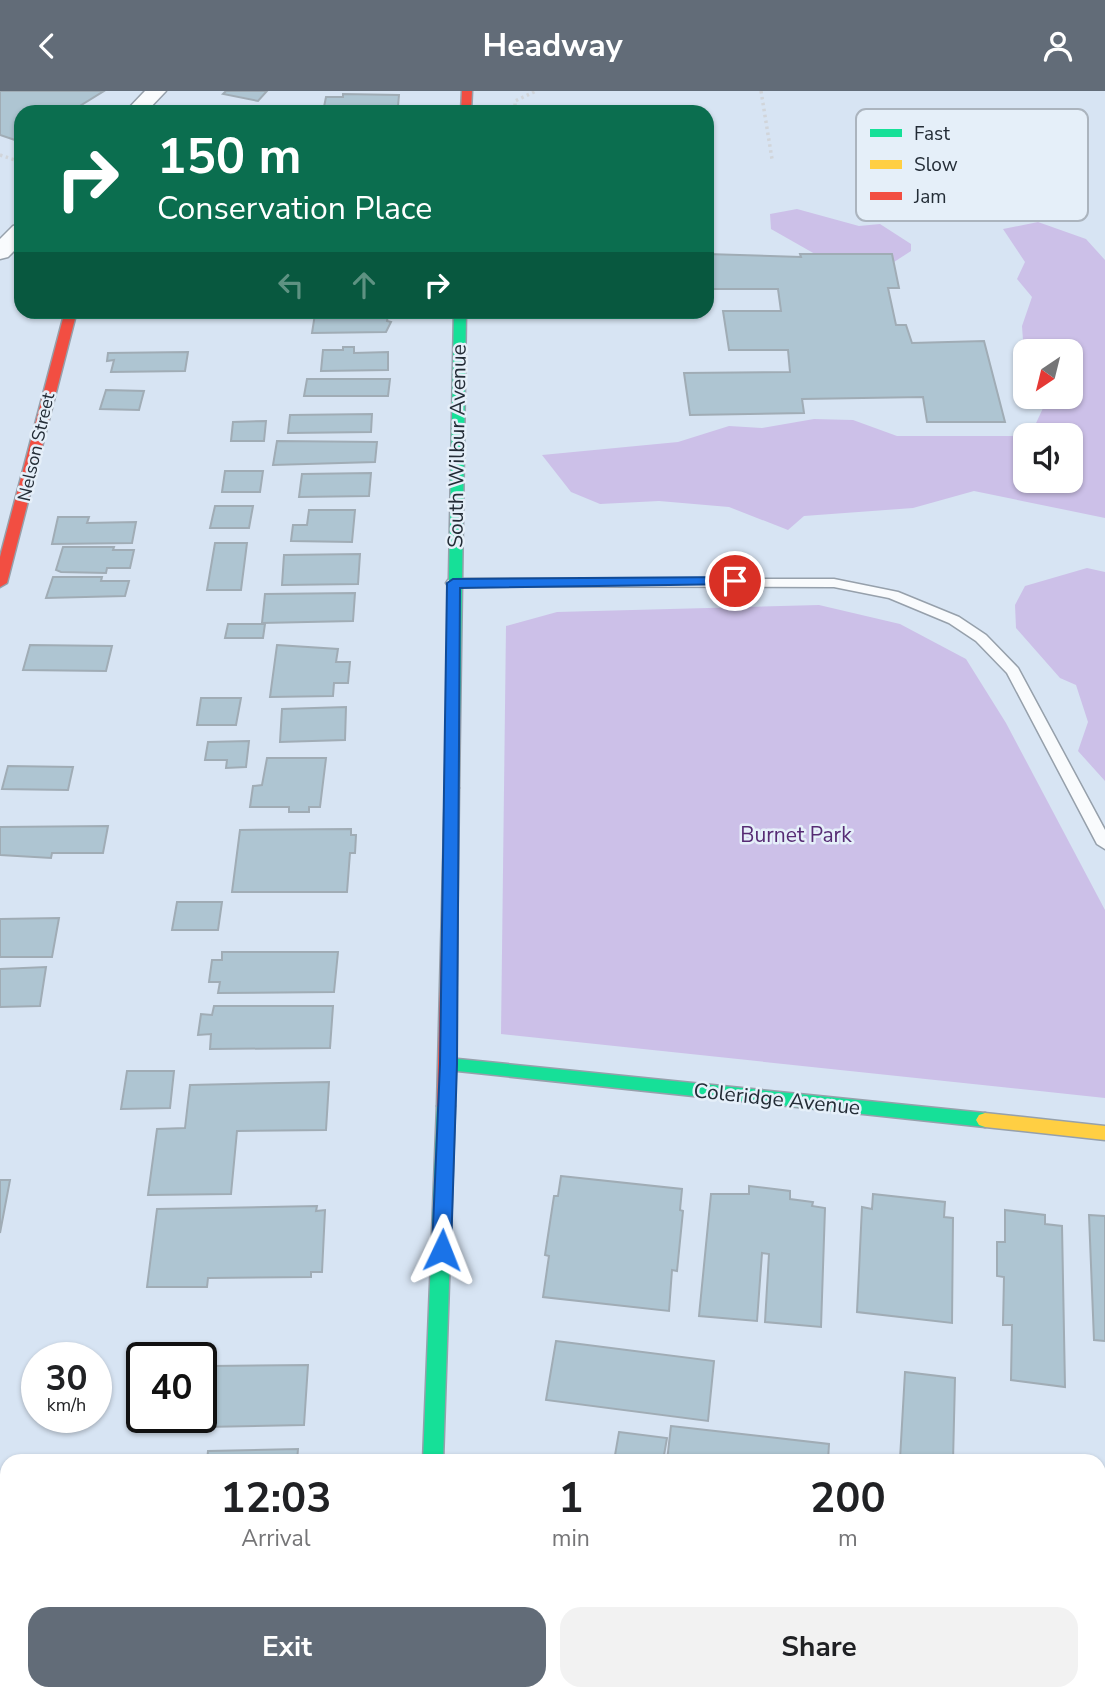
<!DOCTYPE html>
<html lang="en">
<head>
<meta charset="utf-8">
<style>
  :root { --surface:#fff; --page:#f2f2f2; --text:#202124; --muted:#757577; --accent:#626c78 }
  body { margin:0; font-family:"Nunito Sans",sans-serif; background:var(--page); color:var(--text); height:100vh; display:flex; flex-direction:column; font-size:26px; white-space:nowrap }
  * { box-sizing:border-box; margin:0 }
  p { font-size:23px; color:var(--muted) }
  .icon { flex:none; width:38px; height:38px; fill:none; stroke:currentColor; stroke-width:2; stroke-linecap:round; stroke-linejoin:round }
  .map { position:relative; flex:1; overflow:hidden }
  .drawer { position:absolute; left:0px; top:1363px; width:1106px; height:247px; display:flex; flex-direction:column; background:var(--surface); border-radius:21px 21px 0 0; box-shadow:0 2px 5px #0004 }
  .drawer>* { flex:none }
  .top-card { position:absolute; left:14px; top:14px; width:700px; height:214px; border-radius:21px; box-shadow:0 2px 5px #0004; background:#0b6e4f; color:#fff; overflow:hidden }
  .needle { width:46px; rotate:215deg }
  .controls { position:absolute; left:1013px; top:248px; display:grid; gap:14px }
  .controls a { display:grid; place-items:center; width:70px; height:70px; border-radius:14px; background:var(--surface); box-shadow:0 2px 5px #0004; font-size:35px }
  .speed { position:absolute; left:21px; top:1251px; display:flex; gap:14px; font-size:35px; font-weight:700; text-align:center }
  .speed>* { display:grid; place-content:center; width:91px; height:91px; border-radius:50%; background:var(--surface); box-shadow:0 2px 5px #0004; line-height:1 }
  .speed small { font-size:18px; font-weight:400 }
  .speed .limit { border:4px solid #111; border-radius:10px; background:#fff; color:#111 }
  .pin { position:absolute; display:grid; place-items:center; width:60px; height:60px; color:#fff; margin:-30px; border:4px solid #fff; border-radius:50%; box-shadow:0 2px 7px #0007 }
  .me { position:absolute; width:77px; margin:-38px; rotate:2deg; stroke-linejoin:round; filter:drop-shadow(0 0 5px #0008) }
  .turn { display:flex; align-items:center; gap:24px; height:147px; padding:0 28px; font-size:32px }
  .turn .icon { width:91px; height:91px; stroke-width:2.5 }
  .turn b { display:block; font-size:49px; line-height:60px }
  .lanes { display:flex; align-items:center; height:66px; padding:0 28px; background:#0003; justify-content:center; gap:35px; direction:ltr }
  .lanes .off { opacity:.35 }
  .eta { display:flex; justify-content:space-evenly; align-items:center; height:119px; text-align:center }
  .eta b { font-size:42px; font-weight:700; line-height:49px }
  .button { display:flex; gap:14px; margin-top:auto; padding:14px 28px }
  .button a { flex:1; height:80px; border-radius:21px; background:var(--accent); color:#fff; font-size:28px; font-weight:700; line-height:80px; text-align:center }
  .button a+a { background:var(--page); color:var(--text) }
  header { display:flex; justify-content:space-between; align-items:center; height:91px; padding:0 28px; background:var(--accent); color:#fff; font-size:32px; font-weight:700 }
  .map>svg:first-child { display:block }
  .green { fill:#ccc0e8 }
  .building { fill:#aec5d2; stroke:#a0acb5; stroke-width:2 }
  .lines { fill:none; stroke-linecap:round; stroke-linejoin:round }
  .lane-casing { stroke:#96a0ab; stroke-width:3 }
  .street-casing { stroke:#96a0ab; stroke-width:3 }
  .fast-casing { stroke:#96a0ab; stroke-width:3 }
  .slow-casing { stroke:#96a0ab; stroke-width:3 }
  .jam-casing { stroke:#96a0ab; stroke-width:3 }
  .path { stroke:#d1d5da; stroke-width:3.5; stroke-dasharray:2.5 3.5; stroke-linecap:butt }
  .lane { fill:#f9fbfd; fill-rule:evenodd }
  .street { fill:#f9fbfd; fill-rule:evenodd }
  .fast { fill:#16e098; fill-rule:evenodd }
  .slow { fill:#ffcf43; fill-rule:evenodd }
  .jam { fill:#f24e42; fill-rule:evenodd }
  .route { fill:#1a73e8; stroke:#114b97; stroke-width:2 }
  .labels { text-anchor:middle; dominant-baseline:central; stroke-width:5; stroke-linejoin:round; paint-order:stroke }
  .far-street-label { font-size:18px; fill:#232c36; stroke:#e5eff9 }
  .street-label { font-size:21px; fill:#232c36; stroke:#e5eff9 }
  .park-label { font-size:21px; fill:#562b74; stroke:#e5eff9 }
  .key { fill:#e5eff9; stroke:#abb4be; stroke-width:2 }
  .key-label { font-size:19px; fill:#232c36 }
</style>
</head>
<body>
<header><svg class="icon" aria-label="back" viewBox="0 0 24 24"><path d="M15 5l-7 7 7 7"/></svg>Headway<svg class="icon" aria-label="person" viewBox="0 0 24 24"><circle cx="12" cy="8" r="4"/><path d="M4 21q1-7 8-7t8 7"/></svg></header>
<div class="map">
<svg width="1105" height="1609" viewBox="0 0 1105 1609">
  <rect width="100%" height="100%" fill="#d7e4f3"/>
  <!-- green -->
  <g class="green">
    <path d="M797,118L859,135L880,133L911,153V160L894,171L892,163H815L771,138L770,123Z"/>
    <path d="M1038,131L1086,148L1105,169V427L974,400L913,417L804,425L788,439L729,416L659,410L600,413L571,401L542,364L678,351L729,335L762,337L814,328L853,329L897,345H1025L1026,390H1071V345H1030L1044,315L1040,306H1071V261H1026L1025,277L1022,235L1032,206L1017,188L1025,171L1003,138Z"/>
    <path d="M1087,477L1105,481V690L1078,660L1088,631L1076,594L1060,587L1016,537L1015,514L1025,495Z"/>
    <path d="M819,514L900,533L966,568L1006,632L1105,819V1007L501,943L506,535L557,521Z"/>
  </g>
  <!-- building -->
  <g class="building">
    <path d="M0,0H104L70,21H21V51L0,44Z"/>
    <path d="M226,0H267L258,10L223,3Z"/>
    <path d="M343,3L399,4L398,15L393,17L324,16L326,6H343Z"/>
    <path d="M359,17L393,18V21H358Z"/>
    <path d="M707,163L801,166L800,163H892L899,197H888L896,234H906L912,252L984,250L1005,331H927L923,306L802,308L804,322L690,324L684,282L790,281L788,259H729L723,220H781L778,198H707Z"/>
    <path d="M315,223H388L387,230L391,231L386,241L312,242Z"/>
    <path d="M343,256H354V262L388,261V279L321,280L323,259H343Z"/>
    <path d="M188,261L185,280L111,281L114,269L107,270L108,262Z"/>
    <path d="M307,288H390L388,305H304Z"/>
    <path d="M106,299L144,300L139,319L100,318Z"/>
    <path d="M372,323L371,341L288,342L290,324Z"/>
    <path d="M266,330L264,350H231L233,331Z"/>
    <path d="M277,350L377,351L375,371L273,374Z"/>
    <path d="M225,380H263L260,401H222Z"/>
    <path d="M371,382L369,405L299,406L302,383Z"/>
    <path d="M215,415H253L249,437H210Z"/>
    <path d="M309,419H355L352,451L291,450L293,434H307Z"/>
    <path d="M58,426H89L87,432L136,431L132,452L52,453Z"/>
    <path d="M215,452H247L241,499H207Z"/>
    <path d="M63,456H114L113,459H134L130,477H107L106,482L61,481L56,479Z"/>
    <path d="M360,463L358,493L282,494L284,464Z"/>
    <path d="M53,486H102L101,490H129L125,505L46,507Z"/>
    <path d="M355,502L353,530L262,532L265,503Z"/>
    <path d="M228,533H265L263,547H225Z"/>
    <path d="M30,554L112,555L106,580L23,579Z"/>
    <path d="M277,554L338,558L336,571H350L348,592H334L333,605L270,606Z"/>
    <path d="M201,607H241L236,634H197Z"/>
    <path d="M346,616L345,649L280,651L282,618Z"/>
    <path d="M249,650L246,676L226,677L227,669H205L208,651Z"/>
    <path d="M267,667H326L320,716H309V721H289V716H250L253,695L262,694Z"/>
    <path d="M8,675L73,676L68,699L2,698Z"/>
    <path d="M108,735L103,762H52L51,767L0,764V736Z"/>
    <path d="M351,738V744H356L355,762H350L347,801H232L240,739Z"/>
    <path d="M177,811H222L218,839H172Z"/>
    <path d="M59,827L52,866H0V828Z"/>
    <path d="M222,861H338L334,901L218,902L220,891H209L212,869H222Z"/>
    <path d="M46,876L40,915L0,916V878Z"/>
    <path d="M214,915H333L330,957L210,958L211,943L198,944L201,923L212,924Z"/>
    <path d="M127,980H174L170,1017L121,1018Z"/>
    <path d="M329,991L326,1039L237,1040L231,1103L148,1104L157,1038L185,1037L190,994Z"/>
    <path d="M561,1085L682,1098L680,1119L683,1120L677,1180L672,1179L669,1220L543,1206L549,1165L545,1164L554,1105H558Z"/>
    <path d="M0,1089H10L0,1142Z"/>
    <path d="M749,1095L790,1100V1108L813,1111L812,1115L825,1117L821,1236L765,1231L769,1163L762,1162L757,1230L699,1225L711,1103H749Z"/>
    <path d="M873,1103L945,1111L944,1126L953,1127L952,1232L857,1221L862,1116L872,1118Z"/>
    <path d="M317,1115L316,1120L325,1119L322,1181H311V1186L208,1187L207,1196H147L157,1118Z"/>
    <path d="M1005,1119L1045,1124V1133L1062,1135L1065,1296L1011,1289L1012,1234H1003L1004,1186L997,1185V1151H1005Z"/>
    <path d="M1089,1124L1105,1125V1250L1094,1249Z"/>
    <path d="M556,1250L714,1270L708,1330L546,1309Z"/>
    <path d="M308,1274L304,1334L204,1336L211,1275Z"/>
    <path d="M905,1281L955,1287L953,1370L900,1368Z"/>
    <path d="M671,1335L829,1353L828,1370H667Z"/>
    <path d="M619,1341L667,1347L663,1370H614Z"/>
    <path d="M298,1358L297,1370H207L208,1360Z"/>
    <path d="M1102,1542H1105V1609H1099Z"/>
    <path d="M845,1603H902V1609H862L845,1607Z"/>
    <path d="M930,1603H984V1609H929Z"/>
    <rect x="1010" y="1603" width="68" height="6"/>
  </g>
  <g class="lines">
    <defs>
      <path id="lane" d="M453,488H834L898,501L959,526L986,544L1018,577L1105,739V758L1097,753L1007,582L976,550L949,532L889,507L834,496L448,495L446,492L448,489Z"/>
      <g id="street">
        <path d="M145,0H166L146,21H125Z"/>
        <path d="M21,133V153L8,166L0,168V148L13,135Z"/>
      </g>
      <g id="fast">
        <path d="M454,220H466L459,697L452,702L445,697Z"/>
        <path d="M448,967L985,1022L991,1024L994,1029L991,1034L985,1036L448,979L442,978L440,973L442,968Z"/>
        <path d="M446,1008L452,1010L455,1015L443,1370H423L437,1015L440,1010Z"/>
      </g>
      <g id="slow">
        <path d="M985,1022L1105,1035V1049L985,1036L979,1034L976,1029L979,1024Z"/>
        <rect x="414" y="1603" width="22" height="6"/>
      </g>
      <g id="jam">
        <path d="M462,0H472L471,21H461Z"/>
        <path d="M65,220H77L7,492L0,496V466Z"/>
        <path d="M452,692L459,697L455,1015L452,1020H440L437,1015L445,697Z"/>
      </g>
    </defs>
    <!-- lane casing -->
    <use href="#lane" class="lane-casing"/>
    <!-- street casing -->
    <use href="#street" class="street-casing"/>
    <!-- fast casing -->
    <use href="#fast" class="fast-casing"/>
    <!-- slow casing -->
    <use href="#slow" class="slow-casing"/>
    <!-- jam casing -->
    <use href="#jam" class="jam-casing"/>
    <!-- path -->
    <g class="path">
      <path d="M761,0L772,68"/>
      <path d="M72,20L76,21"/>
      <path d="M515,21V10L536,0"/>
      <path d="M0,64L21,71"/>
    </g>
    <!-- lane -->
    <use href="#lane" class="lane"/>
    <!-- street -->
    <use href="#street" class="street"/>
    <!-- fast -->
    <use href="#fast" class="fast"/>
    <!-- slow -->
    <use href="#slow" class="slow"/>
    <!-- jam -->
    <use href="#jam" class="jam"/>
  </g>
  <!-- route -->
  <path class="route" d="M735,486L740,487V493L460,497L457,973L451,1159L448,1164H435L432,1159L440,973L447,492L453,488Z"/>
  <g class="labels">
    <!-- far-street labels -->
    <g class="far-street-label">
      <text transform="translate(36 356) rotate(-77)">Nelson Street</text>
    </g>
    <!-- street labels -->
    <g class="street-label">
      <text transform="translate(457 355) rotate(-89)">South Wilbur Avenue</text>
      <text transform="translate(777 1008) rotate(6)">Coleridge Avenue</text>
    </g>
    <!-- park labels -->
    <g class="park-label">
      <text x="796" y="744">Burnet Park</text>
    </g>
  </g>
  <!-- legend -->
  <rect x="856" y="18" width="232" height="112" rx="10" class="key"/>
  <rect x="870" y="38" width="32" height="8" fill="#16e098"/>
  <rect x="870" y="69" width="32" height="9" fill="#ffcf43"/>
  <rect x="870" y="101" width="32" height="8" fill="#f24e42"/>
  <g class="key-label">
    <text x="914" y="49">Fast</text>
    <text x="914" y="80">Slow</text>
    <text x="914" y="112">Jam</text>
  </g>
</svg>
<div class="controls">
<a><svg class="needle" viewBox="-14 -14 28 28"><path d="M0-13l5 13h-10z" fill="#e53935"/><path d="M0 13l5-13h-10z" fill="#757577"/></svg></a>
<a><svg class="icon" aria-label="sound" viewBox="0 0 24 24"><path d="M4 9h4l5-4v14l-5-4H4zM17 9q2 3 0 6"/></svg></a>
</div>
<div class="speed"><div>30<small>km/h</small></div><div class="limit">40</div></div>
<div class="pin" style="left:735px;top:490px;background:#d93025"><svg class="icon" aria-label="arrive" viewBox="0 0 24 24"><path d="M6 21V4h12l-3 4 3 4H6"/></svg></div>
<svg class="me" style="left:442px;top:1159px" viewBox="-20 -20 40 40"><path d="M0-17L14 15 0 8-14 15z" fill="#1a73e8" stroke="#fff" stroke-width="4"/></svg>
<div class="top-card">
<div class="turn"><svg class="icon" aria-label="right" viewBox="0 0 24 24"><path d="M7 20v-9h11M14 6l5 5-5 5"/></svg><div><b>150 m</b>Conservation Place</div></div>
<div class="lanes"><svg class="icon off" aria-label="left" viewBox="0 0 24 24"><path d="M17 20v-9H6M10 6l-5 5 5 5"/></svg><svg class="icon off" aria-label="ahead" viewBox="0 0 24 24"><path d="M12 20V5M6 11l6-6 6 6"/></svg><svg class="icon" aria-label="right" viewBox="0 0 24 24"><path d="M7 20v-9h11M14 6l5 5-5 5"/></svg></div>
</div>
<section class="drawer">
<div class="eta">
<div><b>12:03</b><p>Arrival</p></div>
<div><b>1</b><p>min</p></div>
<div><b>200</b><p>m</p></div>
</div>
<div class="button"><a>Exit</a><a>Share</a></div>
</section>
</div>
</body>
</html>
